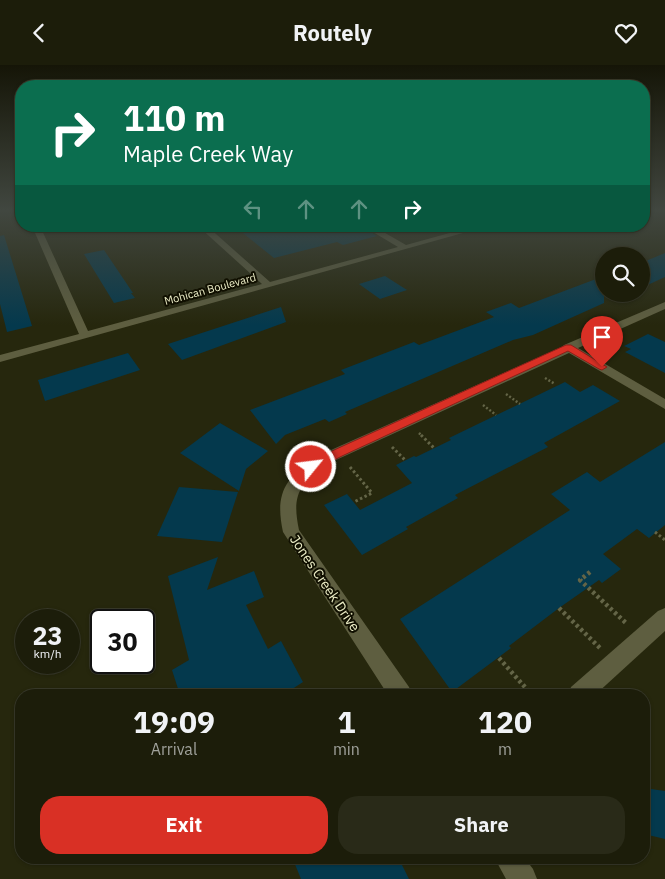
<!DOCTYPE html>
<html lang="en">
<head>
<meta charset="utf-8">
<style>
  :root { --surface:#1c1d0a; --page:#292a18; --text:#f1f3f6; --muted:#a0a29c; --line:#3a3b2b; --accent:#d93025 }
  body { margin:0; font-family:"IBM Plex Sans",sans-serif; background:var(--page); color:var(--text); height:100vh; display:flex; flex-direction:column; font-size:19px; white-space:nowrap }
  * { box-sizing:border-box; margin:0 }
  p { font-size:16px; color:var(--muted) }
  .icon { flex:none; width:28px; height:28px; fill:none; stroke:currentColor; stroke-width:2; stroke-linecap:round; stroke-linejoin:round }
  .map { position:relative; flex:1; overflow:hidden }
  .sheet { position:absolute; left:15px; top:624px; width:635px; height:175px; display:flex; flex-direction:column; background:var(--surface); border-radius:20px; box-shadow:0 1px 4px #0004,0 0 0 1px var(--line) }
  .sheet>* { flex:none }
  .banner { position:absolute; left:15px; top:15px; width:635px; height:152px; border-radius:20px; box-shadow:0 1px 4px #0004,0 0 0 1px var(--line); background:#0b6e4f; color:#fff; overflow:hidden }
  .fabs { position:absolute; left:595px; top:182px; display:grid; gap:10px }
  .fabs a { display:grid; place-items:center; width:55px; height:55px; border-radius:50%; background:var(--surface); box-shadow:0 1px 4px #0004,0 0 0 1px var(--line); font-size:25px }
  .speed { position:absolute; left:15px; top:544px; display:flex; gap:10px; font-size:25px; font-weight:700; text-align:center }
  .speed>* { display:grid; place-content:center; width:65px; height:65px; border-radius:50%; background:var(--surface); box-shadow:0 1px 4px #0004,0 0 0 1px var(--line); line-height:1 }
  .speed small { font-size:12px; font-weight:400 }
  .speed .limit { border:2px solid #111; border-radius:8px; background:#fff; color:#111 }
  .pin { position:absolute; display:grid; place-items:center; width:42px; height:42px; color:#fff; margin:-51px -21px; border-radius:50% 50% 50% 0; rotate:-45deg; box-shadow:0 0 5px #0007 }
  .pin .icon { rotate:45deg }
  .me { position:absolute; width:55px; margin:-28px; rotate:61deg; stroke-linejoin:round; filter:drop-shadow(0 0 4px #0008) }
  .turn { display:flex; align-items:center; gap:18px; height:105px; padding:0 25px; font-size:22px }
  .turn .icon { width:65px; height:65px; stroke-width:2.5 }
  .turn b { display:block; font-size:35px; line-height:42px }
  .lanes { display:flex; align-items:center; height:48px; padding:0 25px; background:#0003; justify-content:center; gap:25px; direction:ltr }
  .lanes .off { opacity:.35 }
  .eta { display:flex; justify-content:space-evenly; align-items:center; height:85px; text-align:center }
  .eta b { font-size:30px; font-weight:700; line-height:35px }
  .cta { display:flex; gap:10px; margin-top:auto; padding:10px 25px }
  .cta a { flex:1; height:58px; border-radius:20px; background:var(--accent); color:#fff; font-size:20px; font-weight:700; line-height:58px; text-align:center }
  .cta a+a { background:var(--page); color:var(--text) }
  header { display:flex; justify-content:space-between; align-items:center; height:65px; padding:0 25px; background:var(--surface); font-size:22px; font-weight:700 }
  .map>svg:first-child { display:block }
  .building { fill:#04394d }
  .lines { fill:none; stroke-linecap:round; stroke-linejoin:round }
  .path-far2 { stroke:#646547; stroke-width:2.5; stroke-dasharray:2 2; stroke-linecap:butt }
  .path-far1 { stroke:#646547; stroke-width:3; stroke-dasharray:2.5 2.5; stroke-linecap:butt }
  .path { stroke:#646547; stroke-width:4.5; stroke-dasharray:3 3; stroke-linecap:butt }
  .street { fill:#5e5e40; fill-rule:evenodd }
  .route { fill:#d93025; stroke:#8d1f18 }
  .labels { text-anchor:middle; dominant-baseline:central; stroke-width:4; stroke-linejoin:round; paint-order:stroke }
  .far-street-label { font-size:11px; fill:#ecedc6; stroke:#100f00 }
  .street-label { font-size:14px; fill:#ecedc6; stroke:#100f00 }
</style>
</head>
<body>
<header><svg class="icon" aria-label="back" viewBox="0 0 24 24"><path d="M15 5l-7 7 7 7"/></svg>Routely<svg class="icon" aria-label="heart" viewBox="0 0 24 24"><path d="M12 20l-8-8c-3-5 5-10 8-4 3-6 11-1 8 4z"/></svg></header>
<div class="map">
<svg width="665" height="814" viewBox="0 0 665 814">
  <rect width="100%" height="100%" fill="#26270d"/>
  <!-- building -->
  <g class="building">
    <path d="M234,161H361L377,171L343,180L337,177L274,193Z"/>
    <path d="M4,170L32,261L7,267L0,239V171Z"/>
    <path d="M104,185L133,228H131L135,233L114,238L84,189Z"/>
    <path d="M665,188V212L641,223V198Z"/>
    <path d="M385,211L407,225L380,234L359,219Z"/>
    <path d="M604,211V238L533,270L513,275L345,347L347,349L329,357L325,354L285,370L276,379L250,345L345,309L341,305L414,277L419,280L494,252L486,247L511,238L519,243Z"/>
    <path d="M281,242L286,257L182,295L168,279Z"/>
    <path d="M648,269L665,277V308L625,287L631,284L624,281Z"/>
    <path d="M128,288L140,305L45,336L38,315Z"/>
    <path d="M565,317L580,327L593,320L620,336L544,378L548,382L455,430L458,433L406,462L408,464L362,490L324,440L347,429L360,445L412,418L396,400L414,391L416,392L451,375L449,373Z"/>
    <path d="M220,358L268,386L246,404L239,426L180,388Z"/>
    <path d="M665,377V460L649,473L637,464L603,489L621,504L602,518L599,515L559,543L509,581L511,583L452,627L400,554L570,445L551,429L587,407L600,417Z"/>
    <path d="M179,422L238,427L222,477L157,471Z"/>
    <path d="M218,492L207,525L254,506L264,532L246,540L268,584L281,576L303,617L283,630H180L172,605L189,595L168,511Z"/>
    <path d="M644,723L665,726V774L644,769Z"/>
    <path d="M292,792H398L409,814H301Z"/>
  </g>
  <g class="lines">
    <!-- path-far2 -->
    <g class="path-far2">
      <path d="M545,313L555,319"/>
      <path d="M506,329L520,339"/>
      <path d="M483,340L496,350"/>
      <path d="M419,368L422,371"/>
    </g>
    <!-- path-far1 -->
    <g class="path-far1">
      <path d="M421,370L434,383"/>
      <path d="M392,382L405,395"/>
      <path d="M350,402L372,428L354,437"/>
      <path d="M655,467L665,475"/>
    </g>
    <!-- path -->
    <g class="path">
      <path d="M590,507L580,515L627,559"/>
      <path d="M559,543L600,583"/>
      <path d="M499,593L532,630"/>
    </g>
    <!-- street -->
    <g class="street">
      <path d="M32,161H40L88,266L262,219L198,161H207L270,217L398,182L363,161H373L406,180L475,161H488L0,297V290L79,269Z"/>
      <path d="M665,237V244L578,283L665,334V344L569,288L323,401C298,421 292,432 299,465L409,622L412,630H388L283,467C275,430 284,415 313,393L562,282L564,280Z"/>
      <path d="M665,543V566L595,630H568L571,622L658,546Z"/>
      <path d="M494,792H524L533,804L537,814H506Z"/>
    </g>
  </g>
  <!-- sky -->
  <linearGradient id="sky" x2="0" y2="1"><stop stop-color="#151507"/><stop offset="0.56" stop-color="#414740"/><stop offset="1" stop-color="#414740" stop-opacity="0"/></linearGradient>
  <rect width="665" height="260" fill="url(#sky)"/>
  <!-- route -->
  <path class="route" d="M566,280H571L607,302L602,305L599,304L568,286L342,391L315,405H307L306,402L307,399L334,385Z"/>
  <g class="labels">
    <!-- far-street labels -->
    <g class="far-street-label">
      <text transform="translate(210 224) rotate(-15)">Mohican Boulevard</text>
    </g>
    <!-- street labels -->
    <g class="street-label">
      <text transform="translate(325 518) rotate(56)">Jones Creek Drive</text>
    </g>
  </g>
</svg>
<div class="fabs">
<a><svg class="icon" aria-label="search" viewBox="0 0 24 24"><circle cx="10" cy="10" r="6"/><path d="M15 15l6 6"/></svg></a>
</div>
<div class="speed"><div>23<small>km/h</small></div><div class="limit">30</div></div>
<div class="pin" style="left:602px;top:302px;background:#d93025"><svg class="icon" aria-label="arrive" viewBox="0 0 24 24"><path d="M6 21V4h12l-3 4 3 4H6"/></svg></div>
<svg class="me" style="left:311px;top:402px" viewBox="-20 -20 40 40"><circle r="17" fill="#d93025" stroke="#fff" stroke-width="3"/><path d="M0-11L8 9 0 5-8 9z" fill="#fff"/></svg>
<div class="banner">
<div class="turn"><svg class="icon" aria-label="right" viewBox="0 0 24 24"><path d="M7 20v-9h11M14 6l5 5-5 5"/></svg><div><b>110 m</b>Maple Creek Way</div></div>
<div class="lanes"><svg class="icon off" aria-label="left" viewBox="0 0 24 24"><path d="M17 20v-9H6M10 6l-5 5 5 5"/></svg><svg class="icon off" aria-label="ahead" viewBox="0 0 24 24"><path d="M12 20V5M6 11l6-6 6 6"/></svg><svg class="icon off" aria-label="ahead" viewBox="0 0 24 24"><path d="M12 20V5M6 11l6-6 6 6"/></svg><svg class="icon" aria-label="right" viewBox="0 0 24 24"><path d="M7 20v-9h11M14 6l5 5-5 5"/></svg></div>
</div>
<section class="sheet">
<div class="eta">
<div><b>19:09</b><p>Arrival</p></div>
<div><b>1</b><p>min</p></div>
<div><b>120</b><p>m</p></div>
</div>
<div class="cta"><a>Exit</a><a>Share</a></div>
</section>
</div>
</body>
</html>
